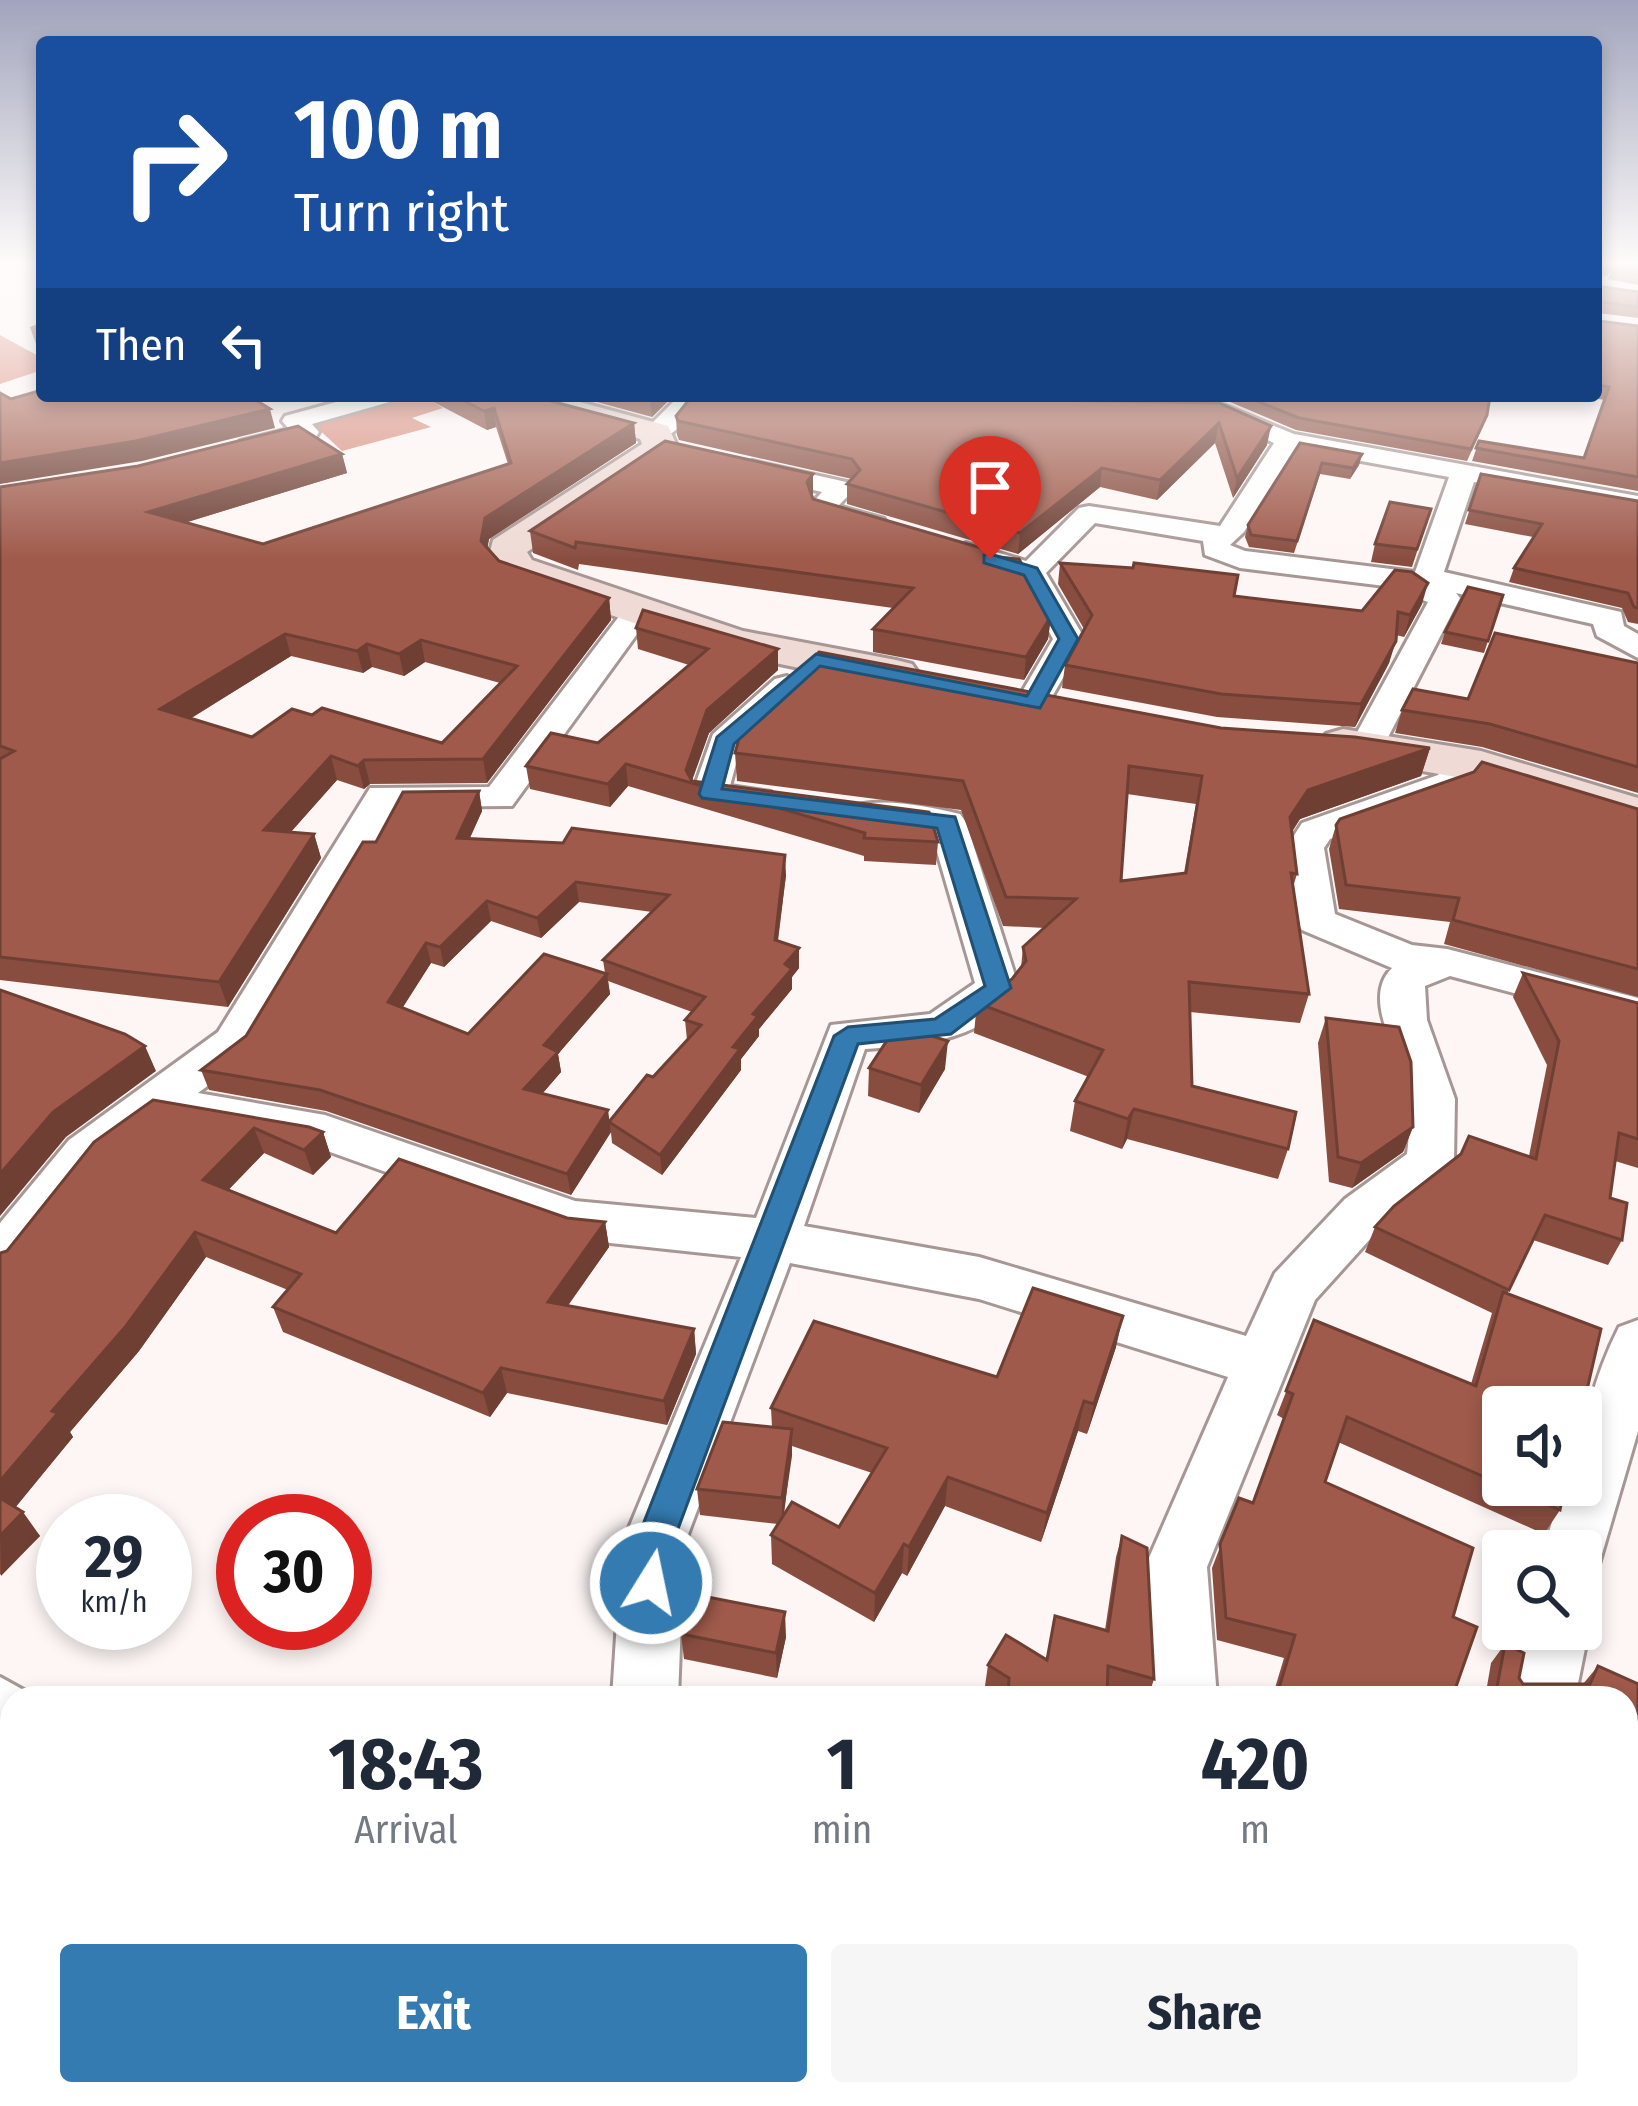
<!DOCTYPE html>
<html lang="en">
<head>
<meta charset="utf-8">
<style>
  :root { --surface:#fff; --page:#f6f6f7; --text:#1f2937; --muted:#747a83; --accent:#337bb0 }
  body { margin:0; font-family:"Fira Sans Condensed",sans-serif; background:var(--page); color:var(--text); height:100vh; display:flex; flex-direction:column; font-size:45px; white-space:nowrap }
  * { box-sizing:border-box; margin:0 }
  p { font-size:39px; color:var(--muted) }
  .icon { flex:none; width:66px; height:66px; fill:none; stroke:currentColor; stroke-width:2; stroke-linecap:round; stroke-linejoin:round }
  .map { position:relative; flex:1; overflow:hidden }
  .side { position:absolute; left:0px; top:1686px; width:1638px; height:420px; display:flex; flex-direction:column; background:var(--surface); border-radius:36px 36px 0 0; box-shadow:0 6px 18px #0003 }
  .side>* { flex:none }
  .guide { position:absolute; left:36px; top:36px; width:1566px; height:366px; border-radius:12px; box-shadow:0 6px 18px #0003; background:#1a4fa0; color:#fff; overflow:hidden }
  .fabs { position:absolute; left:1482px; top:1386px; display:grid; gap:24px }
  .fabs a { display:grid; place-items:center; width:120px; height:120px; border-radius:12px; background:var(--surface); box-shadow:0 6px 18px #0003; font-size:60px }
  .speed { position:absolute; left:36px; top:1494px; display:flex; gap:24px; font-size:60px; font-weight:700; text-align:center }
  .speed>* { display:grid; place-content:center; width:156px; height:156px; border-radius:50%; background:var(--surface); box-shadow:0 6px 18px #0003; line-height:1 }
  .speed small { font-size:30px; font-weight:400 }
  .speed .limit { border:18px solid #d22; background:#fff; color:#111 }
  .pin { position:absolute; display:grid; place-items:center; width:102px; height:102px; color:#fff; margin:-123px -51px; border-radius:50% 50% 50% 0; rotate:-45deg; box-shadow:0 0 12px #0007 }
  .pin .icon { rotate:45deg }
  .me { position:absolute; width:132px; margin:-66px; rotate:10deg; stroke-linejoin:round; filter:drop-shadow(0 0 9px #0008) }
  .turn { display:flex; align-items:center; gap:42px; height:252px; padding:0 60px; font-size:54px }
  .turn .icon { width:156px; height:156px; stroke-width:2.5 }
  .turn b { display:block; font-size:84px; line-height:102px }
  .then { display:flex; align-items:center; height:114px; padding:0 60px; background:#0003; gap:24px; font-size:45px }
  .eta { display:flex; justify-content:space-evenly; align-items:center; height:204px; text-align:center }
  .eta b { font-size:72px; font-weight:700; line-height:84px }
  .action { display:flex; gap:24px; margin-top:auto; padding:24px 60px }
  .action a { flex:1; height:138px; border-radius:12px; background:var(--accent); color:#fff; font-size:48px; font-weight:700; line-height:138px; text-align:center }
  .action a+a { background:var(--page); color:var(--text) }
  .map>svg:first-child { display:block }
  .water { fill:#d68b7a }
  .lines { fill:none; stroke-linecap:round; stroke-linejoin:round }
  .street-casing { stroke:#a69794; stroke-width:6 }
  .secondary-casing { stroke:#a69794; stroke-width:6 }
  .street { fill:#fff; fill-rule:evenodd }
  .secondary { fill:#efdad5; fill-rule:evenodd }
  .wall { fill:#894d40; fill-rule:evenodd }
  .shaded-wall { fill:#6f3f34 }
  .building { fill:#9f5a4b; stroke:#6f3f34; stroke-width:3; fill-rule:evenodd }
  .route { fill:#337bb0; stroke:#215072; stroke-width:3 }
</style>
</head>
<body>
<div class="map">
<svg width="1638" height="2106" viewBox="0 0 1638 2106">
  <rect width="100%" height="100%" fill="#fdf6f5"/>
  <!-- water -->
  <g class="water">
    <path d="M0,335L42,358V370L0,384Z"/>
    <path d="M394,398H427L443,408L412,418L431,427L342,451L312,423Z"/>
  </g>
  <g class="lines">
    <defs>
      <g id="street">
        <path d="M358,396H397L393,401L312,424L319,432L316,437L249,454L236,446L240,441L289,429L282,421L285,416Z"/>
        <path d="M679,396H703C689,416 674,443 647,438L644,433L647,428Z"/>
        <path d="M1216,402L1294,434L1638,496V512L1474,482L1444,572L1621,612L1624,626L1638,634V658L1597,636L1593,624L1456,593L1460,598L1383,747L1378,754H1354L1349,747L1428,602L1412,596L1409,589L1240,568L1205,555L1203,541L1095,523L1046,573L1085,639L1044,711H1020L1015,704L1053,639L1020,578L956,558L952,552L966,543L1026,561L1079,508L1089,506L1220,526L1274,443L1208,414V404ZM1295,449L1449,477L1415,572L1245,551L1230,545L1244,532Z"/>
        <path d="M752,461L851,483L855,489L838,506L884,519L888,525L874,533L814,516L812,503L822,492L743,474L739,469Z"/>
        <path d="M641,599L656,608L512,806L395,807L250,1054L198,1093L325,1115L575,1201L756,1218L831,1025L930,1014L975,983L931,831L858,821L852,813L858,805C888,798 930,807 960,814L966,822L1019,988C985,1042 921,1045 865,1049L804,1226L979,1257L1246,1336L1275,1273L1345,1199L1407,1154C1410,1131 1410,1109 1406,1086C1399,1052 1361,998 1392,968L1302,930L1296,921L1286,848L1302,823L1438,775C1452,759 1472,753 1494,758L1499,766L1494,774L1474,778L1464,791L1330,839L1324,848L1335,914L1412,945L1447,949L1638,998V1026L1450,976L1425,986L1427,1020L1455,1099L1454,1162L1447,1175L1381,1227L1315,1300L1207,1567L1217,1698H1151L1145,1567L1228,1377L979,1299L790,1263L684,1545L678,1698H612L622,1545L741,1257L573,1239L319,1148L163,1120L103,1164L18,1273L0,1279V1223L69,1140L218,1032L370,788L489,787L630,602Z"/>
        <path d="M787,676L803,686L741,745L730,786L771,792L776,800L771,808L758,811L697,802L692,794L713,734L775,679Z"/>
        <path d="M1638,1320V1431L1597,1571L1581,1577V1551H1544L1562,1485H1581C1581,1427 1593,1379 1619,1327Z"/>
        <path d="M1581,1610L1589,1629L1575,1698H1509L1525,1629H1581Z"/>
        <path d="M0,1677L38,1698H12V1750L0,1745Z"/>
        <path d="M583,2094H668L673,2106H578Z"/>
        <path d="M1473,2094H1558L1563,2106H1478Z"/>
      </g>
      <g id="secondary">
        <path d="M505,396H558L668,426L678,448L527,552L532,560L743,631L896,660L912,664L919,674L912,684L896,688L712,650L504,578L488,559L493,540L642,444L640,439L509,403Z"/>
        <path d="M1343,729L1481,751L1638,798V831L1473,780L1326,754L1319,744L1326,734Z"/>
      </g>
    </defs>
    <!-- street casing -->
    <use href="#street" class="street-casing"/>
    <!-- secondary casing -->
    <use href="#secondary" class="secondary-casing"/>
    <!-- street -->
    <use href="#street" class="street"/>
    <!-- secondary -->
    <use href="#secondary" class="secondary"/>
  </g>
  <!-- wall -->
  <g class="wall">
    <path d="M1596,265H1638V285L1608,279L1612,270L1607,276L1596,275Z"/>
    <path d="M1596,286L1638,292V318L1598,313L1599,321L1638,326V491L1472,461L1479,441L1584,458L1605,400L1585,397L1596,396Z"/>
    <path d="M42,322V345L36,344L30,327Z"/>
    <path d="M422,396H532L634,423L636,443L489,539L487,548L499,561L609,598L611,620L487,783L370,784L364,789L337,780L291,832L314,834L321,858L228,1007L0,980V487L342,454L347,473L187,522L263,544L508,464L496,427L487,430ZM291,656L363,673L372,667L404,676L425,662L500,683L442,743L312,715L252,737L190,719Z"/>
    <path d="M575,396H673L652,417Z"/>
    <path d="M1107,396H1490L1483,426L1467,461L1296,430L1221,398Z"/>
    <path d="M1040,400L1219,403L1267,445L1233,498L1215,443L1157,500L1100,487L1018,554L847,504V484L852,479L679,440L677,435L676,416Z"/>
    <path d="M1300,443L1362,454L1359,465L1350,479L1320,474L1294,553L1249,547L1245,537L1248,525Z"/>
    <path d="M813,474V499L995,557L1051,616L1048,639L1024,680L873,652V629L893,608L579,564L578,570L533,553L530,531Z"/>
    <path d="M1481,474L1638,501V624L1628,622L1622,608L1509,582L1514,568L1533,537L1465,524Z"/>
    <path d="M1431,509L1412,567L1371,562L1375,544Z"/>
    <path d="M1060,563L1234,596L1362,611L1422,604L1404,637L1396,635L1389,663L1355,727L1217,717L1062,688L1065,665L1084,629L1058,584Z"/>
    <path d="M636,628L778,670L709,733L692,781L938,842L936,865L864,861V856L628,786L610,807L530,789L526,766L598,743L689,665L638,649Z"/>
    <path d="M1445,632L1488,641L1484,653L1441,644Z"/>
    <path d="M1638,663V793L1482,747L1395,733L1402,710L1468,699Z"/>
    <path d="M1221,728L1430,748L1421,776L1300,819L1292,832L1297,874L1293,887L1309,994L1300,1023L1190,1012L1192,1086L1288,1149L1278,1179L1127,1139L1122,1149L1070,1131L1075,1101L1089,1077L974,1033L977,1003L1012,979L1021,968L1023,947L1045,928L1003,926L961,810L737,781L735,753ZM1127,794L1196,804L1184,873L1121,881Z"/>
    <path d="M479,791L482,811L470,838L786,875L778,941L799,968L792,977V989L759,1029V1036L741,1059V1070L662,1175L612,1143L611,1132L571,1195L326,1111L209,1090L201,1070L246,1036L376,842ZM579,902L652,912L603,960L605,973L468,1034L402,1008L431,963L444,967L491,921L541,938ZM608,981L692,1012L685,1020L687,1040L610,1121L542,1094L561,1072L558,1054L610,994Z"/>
    <path d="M1638,809V997L1444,944L1450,922L1339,909L1329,849L1336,825Z"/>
    <path d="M1523,973L1638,1003V1168L1615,1161L1610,1198L1622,1240L1608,1265L1533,1240L1507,1294L1560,1510L1544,1534L1338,1442L1325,1482L1453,1617L1452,1698H1272L1284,1658L1217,1640L1212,1568L1239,1498L1252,1503L1284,1419L1277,1415L1314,1320L1471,1384L1492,1313L1365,1252L1375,1227L1529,1156L1547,1065L1513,997Z"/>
    <path d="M1326,1018L1413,1127L1403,1152L1352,1188L1329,1182L1318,1043Z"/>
    <path d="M869,1068L945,1069L919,1113L868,1096Z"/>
    <path d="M153,1100L323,1132L331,1157L313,1175L264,1153L228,1190L336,1233L567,1218L605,1222L609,1247L568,1305L694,1329L696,1354L667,1425L507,1393L490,1417L283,1332L273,1307L288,1290L206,1257L139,1351L70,1432L73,1437L15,1508L40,1536L0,1575V1253L7,1251Z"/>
    <path d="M1116,1347L1087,1434L1078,1431L1041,1542L945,1506L907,1576L902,1573L874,1622L772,1564L771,1535L778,1524L700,1515L697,1489L772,1427L771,1408L997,1377ZM792,1446L872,1473L839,1527L784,1515Z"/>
    <path d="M1122,1536L1154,1679L1148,1698L1107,1688V1698H1004L985,1686L988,1665L1046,1660L1055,1616L1105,1630L1116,1557Z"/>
    <path d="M681,1634L786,1637L777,1678L684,1659Z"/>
    <path d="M1505,1644L1519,1678L1523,1684H1583L1598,1666L1638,1684V1968L1636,1970L1626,1965V1698H1485L1491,1663Z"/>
    <path d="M1292,2094H1480L1478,2106H1290Z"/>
  </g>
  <!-- shaded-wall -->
  <g class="shaded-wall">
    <path d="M653,396H673L652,417L650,398Z"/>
    <path d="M494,408L496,427L487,430L484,411Z"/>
    <path d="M270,409L275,428L142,461L0,484V463Z"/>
    <path d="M634,423L636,443L489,539L485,562L481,541L485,518Z"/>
    <path d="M1219,423L1215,443L1157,500L1160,480Z"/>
    <path d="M1271,426L1267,445L1233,498L1237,478Z"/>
    <path d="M342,454L347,473L155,532L148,512Z"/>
    <path d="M1362,454L1359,465L1350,479L1353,468Z"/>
    <path d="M1102,468L1100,487L1018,554L1020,533Z"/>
    <path d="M813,474V495L808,504L807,482Z"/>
    <path d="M1428,583L1422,604L1404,637L1410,615Z"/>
    <path d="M609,598L611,620L487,783L483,759Z"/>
    <path d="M1051,616L1048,639L1024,680L1026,657Z"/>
    <path d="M285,634L291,656L168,732L160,709Z"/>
    <path d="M421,640L425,662L404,676L399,654Z"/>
    <path d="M1396,641L1389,663L1355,727L1361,704Z"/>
    <path d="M367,644L372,667L363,673L357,651Z"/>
    <path d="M778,649V670L709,733L691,782L686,770L707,710Z"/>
    <path d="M1430,748L1421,776L1300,819L1282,846L1290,817L1308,790Z"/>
    <path d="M331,756L337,780L271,854L264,830Z"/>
    <path d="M364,760L370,784L364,789L358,766Z"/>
    <path d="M626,764L628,786L610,807L608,784Z"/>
    <path d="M479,791L482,811L461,857L457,838Z"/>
    <path d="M314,834L321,858L228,1007L219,982Z"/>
    <path d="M785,855L786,875L775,960V940Z"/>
    <path d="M576,882L579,902L541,938L537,918Z"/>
    <path d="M487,901L491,921L444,967L440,947Z"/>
    <path d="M426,943L431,963L393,1023L388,1002Z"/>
    <path d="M799,948V968L792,977V989L759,1029V1036L741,1059V1070L662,1175L660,1155L733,1047L785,964Z"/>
    <path d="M607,974L610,994L558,1054L561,1072L528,1110L524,1089L544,1045Z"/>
    <path d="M948,1041L945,1069L919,1113L921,1085Z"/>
    <path d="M145,1046L156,1071L66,1137L0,1216V1174L53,1112Z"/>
    <path d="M1134,1109L1127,1139L1122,1149L1128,1119Z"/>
    <path d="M608,1110L611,1132L571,1195L567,1174Z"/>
    <path d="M1413,1127L1403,1152L1352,1188L1361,1163Z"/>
    <path d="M254,1128L264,1153L213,1206L203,1180Z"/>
    <path d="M323,1132L331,1157L313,1175L304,1150Z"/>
    <path d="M605,1222L609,1247L553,1327L548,1302Z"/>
    <path d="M195,1232L206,1257L139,1351L70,1432L73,1437L8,1516L0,1505V1481L52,1411Z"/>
    <path d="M1123,1316L1116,1347L1087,1434L1094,1404Z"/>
    <path d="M694,1329L696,1354L667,1425L664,1401Z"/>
    <path d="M501,1368L507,1393L490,1417L483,1393Z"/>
    <path d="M1084,1401L1078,1431L1041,1542L1047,1513Z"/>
    <path d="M792,1429V1456L782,1524V1498Z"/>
    <path d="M948,1477L945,1506L907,1576L909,1547Z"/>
    <path d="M23,1512L40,1536L1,1576L0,1536Z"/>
    <path d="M904,1544L902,1573L874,1622L875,1593Z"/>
    <path d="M785,1612L786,1637L777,1678L776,1653Z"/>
    <path d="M171,2094H201L193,2106H163Z"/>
  </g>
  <!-- building -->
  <g class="building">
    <path d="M1615,265H1638V274L1612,269Z"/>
    <path d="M1596,286L1638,292V307L1597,301L1599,321L1638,326V477L1476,448L1479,441L1584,458L1609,387L1596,385Z"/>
    <path d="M42,390V396H249L270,409L136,441L0,463V393L11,399Z"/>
    <path d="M454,396H532L634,423L485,518L481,541L499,561L609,598L483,759L364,760L358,766L331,756L264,830L314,834L219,982L0,957V759L14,751L0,746V487L138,466L298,426L342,454L148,512L263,544L511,463L494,408L484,411ZM285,634L357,651L367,644L399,654L421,640L517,666L442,743L322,708L312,715L292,709L252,737L160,709Z"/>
    <path d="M692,396H1030L1040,400L1219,403L1271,426L1237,478L1219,423L1160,480L1102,468L1020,533L847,484L860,470L852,459L678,421L676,416Z"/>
    <path d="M1244,396H1490L1487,415L1471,449L1299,418Z"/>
    <path d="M665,441L813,474L807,482L813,499L995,552L990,556L1019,559L1051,616L1026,657L873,629L913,588L576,542L575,548L530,531Z"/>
    <path d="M1300,443L1362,454L1353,468L1322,463L1297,541L1251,535L1248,525Z"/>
    <path d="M1481,474L1638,501V608L1634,607L1628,593L1514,568L1542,524L1469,510Z"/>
    <path d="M1390,502L1431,509L1417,549L1375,544Z"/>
    <path d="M1060,563L1133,568L1134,563L1238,575L1234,596L1362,611L1395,570L1412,572L1428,583L1410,615L1398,612L1396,641L1361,704L1221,694L1065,665L1092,615Z"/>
    <path d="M1468,587L1503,595L1488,641L1445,632Z"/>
    <path d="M643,610L778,649L707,710L686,770L692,781L929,812L938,842L864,838L865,833L626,764L608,784L526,766L551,733L598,743L708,649L636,628Z"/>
    <path d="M1495,633L1638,663V767L1490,724L1402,710L1413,689L1468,699Z"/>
    <path d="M819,652L1221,728L1355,737L1430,748L1308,790L1290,817L1297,874L1291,873L1309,994L1189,982L1192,1086L1296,1112L1288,1149L1134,1109L1128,1119L1075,1101L1103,1050L977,1003L1012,979L1026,961L1023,947L1076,899L1006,897L963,781L735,753L744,720ZM1129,766L1202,776L1186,873L1121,881Z"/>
    <path d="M1482,762L1638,809V969L1453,920L1459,898L1346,885L1336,825L1340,819L1474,772Z"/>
    <path d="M479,791L457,838L563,843L572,828L785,855L775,940L799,948L785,964L792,969L753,1014L758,1016L733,1047L740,1049L660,1155L609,1122L647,1075L653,1077L701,1025L685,1020L705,997L603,960L669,895L576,882L537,918L487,901L440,947L426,943L388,1002L468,1034L544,954L607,974L544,1045L558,1052L524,1089L608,1110L567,1174L320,1090L201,1070L246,1036L363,842H376L403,792Z"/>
    <path d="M1523,973L1638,1003V1139L1619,1133L1610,1198L1627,1203L1622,1240L1545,1215L1509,1290L1375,1227L1394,1206L1461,1154L1469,1136L1536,1159L1559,1041Z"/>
    <path d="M0,990L125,1034L145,1046L53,1112L0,1174Z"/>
    <path d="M1326,1018L1399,1027L1411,1062L1413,1127L1361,1163L1338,1157Z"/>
    <path d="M897,1025L948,1041L921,1085L869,1068Z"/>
    <path d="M153,1100L309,1127L323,1132L304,1150L254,1128L203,1180L336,1233L399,1159L567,1218L605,1222L548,1302L694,1329L664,1401L501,1368L483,1393L273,1307L301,1274L195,1232L126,1326L52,1411L58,1413L0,1481V1253L7,1251L94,1142Z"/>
    <path d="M1033,1288L1123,1316L1094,1404L1084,1401L1047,1513L948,1477L909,1547L904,1544L875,1593L771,1535L792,1502L839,1527L887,1448L771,1408L814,1321L997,1377Z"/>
    <path d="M1503,1292L1601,1329L1581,1416V1407H1503V1485H1565L1560,1510L1347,1417L1325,1482L1473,1548L1453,1617L1477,1627L1452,1698H1276L1295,1635L1226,1618L1220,1544L1239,1498L1253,1503L1293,1394L1286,1391L1314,1320L1476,1386Z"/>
    <path d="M723,1422L792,1429L782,1498L697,1489Z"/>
    <path d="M0,1498L23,1512L0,1536Z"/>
    <path d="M1122,1536L1147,1548L1154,1679L1108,1666L1107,1698H1008L1009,1678L988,1665L1006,1635L1047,1660L1055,1616L1108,1631Z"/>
    <path d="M682,1592L785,1612L776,1653L681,1634Z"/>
    <path d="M1505,1644L1524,1653L1519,1678L1523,1684H1590L1598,1666L1638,1684V1946L1626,1940V1698H1495Z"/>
    <path d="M0,1876L12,1885V2094H171L163,2106H0Z"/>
    <path d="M674,2094H752V2106L674,2105Z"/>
    <path d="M800,2094H867L863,2106H796Z"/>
    <path d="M1116,2094H1214L1228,2103V2106H1112Z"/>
    <path d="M1302,2094H1480L1478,2106H1300Z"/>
  </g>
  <!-- sky -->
  <linearGradient id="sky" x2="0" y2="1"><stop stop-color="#a1a4bc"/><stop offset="0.47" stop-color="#fefbfa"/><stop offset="1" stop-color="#fefbfa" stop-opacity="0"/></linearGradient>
  <rect width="1638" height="560" fill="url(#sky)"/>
  <!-- route -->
  <path class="route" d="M990,554L1037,568L1078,639L1040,708L820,666L734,744L722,789L955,817L1011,988L951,1034L858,1044L672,1545L670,1583L665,1596L651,1601L638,1596L632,1583L635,1545L834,1036L848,1027L935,1019L985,986L937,828L702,798L699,794L717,737L816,654L1027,696L1059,639L1024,575L984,563V555Z"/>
</svg>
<div class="fabs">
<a><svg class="icon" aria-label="sound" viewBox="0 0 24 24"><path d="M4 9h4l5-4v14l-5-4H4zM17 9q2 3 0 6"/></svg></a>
<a><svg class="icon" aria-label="search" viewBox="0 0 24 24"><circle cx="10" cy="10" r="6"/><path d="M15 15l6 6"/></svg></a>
</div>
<div class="speed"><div>29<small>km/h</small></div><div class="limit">30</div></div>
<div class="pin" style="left:990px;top:559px;background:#d93025"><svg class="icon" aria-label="arrive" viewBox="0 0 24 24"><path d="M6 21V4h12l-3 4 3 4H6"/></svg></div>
<svg class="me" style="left:651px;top:1583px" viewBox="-20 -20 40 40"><circle r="17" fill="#337bb0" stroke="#fff" stroke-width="3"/><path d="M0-11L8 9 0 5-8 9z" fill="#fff"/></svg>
<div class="guide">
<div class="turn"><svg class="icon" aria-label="right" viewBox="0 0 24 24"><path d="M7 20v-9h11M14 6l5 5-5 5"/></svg><div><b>100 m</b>Turn right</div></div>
<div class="then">Then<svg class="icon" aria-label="left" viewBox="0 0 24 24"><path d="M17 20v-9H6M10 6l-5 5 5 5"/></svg></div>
</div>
<section class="side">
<div class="eta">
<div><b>18:43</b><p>Arrival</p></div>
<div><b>1</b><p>min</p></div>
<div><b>420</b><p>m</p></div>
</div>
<div class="action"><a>Exit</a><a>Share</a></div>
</section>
</div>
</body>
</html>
